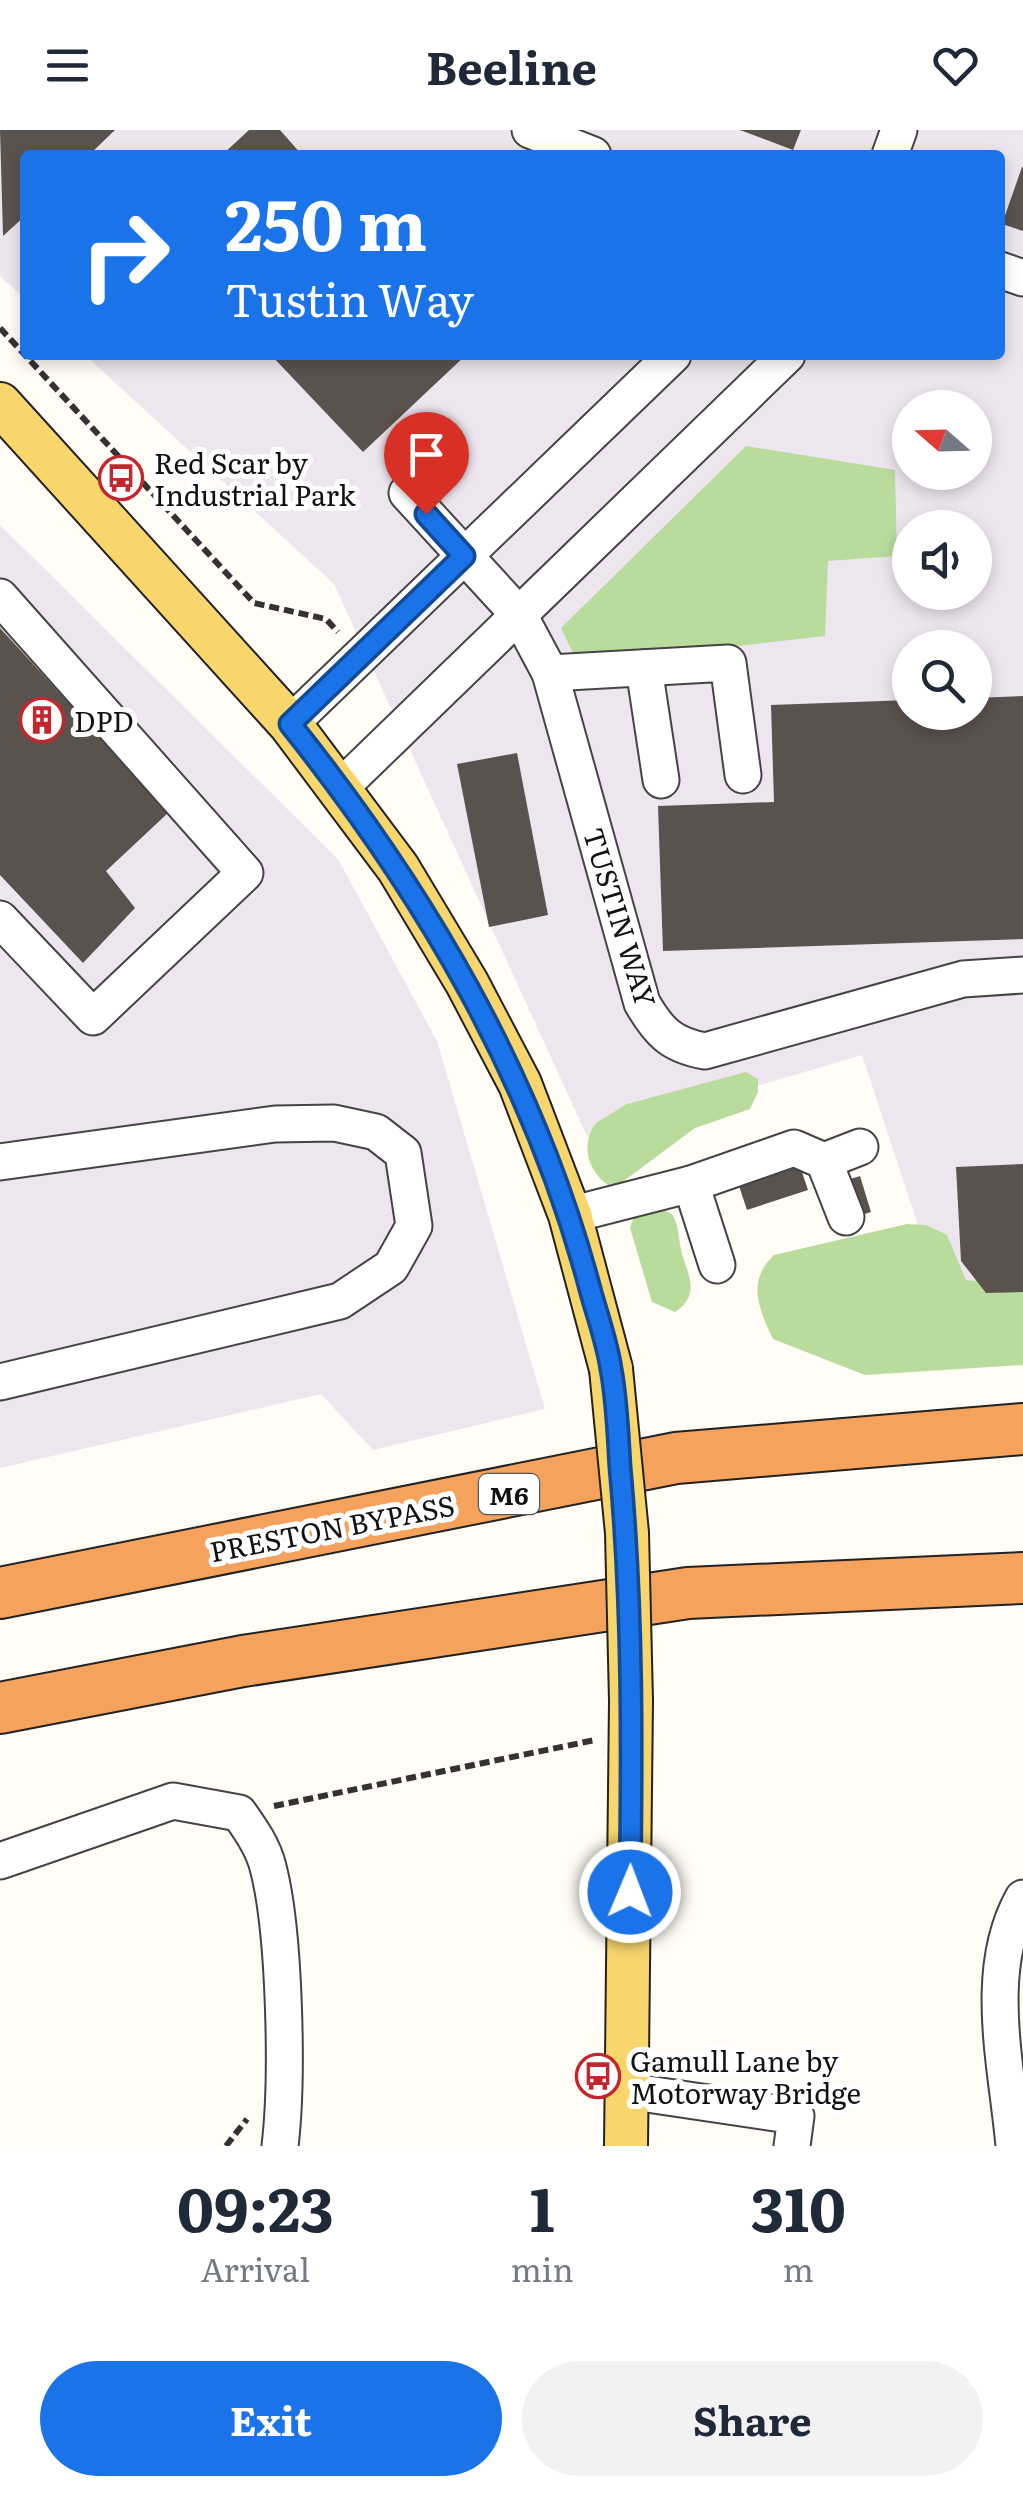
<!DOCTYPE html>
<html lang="en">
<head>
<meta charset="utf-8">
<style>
  :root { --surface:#fff; --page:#f2f2f3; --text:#1f2937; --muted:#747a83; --accent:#1a73e8 }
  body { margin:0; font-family:Literata,serif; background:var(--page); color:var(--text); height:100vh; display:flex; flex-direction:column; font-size:38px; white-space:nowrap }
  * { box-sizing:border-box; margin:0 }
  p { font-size:32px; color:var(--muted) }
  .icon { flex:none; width:55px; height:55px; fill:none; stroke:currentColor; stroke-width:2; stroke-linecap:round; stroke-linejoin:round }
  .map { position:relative; height:2016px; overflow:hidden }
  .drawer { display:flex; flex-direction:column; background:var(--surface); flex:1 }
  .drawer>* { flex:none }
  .banner { position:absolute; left:20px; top:20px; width:985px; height:210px; border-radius:10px; box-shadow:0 5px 15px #0003; background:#1a73e8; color:#fff; overflow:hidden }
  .needle { width:65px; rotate:290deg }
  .fabs { position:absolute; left:892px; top:260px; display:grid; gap:20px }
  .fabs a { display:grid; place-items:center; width:100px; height:100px; border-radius:50%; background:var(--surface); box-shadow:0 5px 15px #0003; font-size:50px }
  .pin { position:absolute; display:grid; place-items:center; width:85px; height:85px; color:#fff; margin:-102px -42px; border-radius:50% 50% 50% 0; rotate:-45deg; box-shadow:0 0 10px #0007 }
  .pin .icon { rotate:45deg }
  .me { position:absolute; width:110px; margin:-55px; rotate:1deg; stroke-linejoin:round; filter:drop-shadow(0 0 8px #0008) }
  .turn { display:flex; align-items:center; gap:35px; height:210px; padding:0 40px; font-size:45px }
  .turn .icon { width:130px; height:130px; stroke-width:2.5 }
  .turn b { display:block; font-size:70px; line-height:85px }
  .eta { display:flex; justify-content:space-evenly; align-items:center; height:170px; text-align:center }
  .eta b { font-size:60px; font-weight:700; line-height:70px }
  .button { display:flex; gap:20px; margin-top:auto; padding:20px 40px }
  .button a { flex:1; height:115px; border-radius:60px; background:var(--accent); color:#fff; font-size:40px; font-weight:700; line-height:115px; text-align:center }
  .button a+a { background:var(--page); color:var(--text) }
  header { display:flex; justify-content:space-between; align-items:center; height:130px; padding:0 40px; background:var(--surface); font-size:45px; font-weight:700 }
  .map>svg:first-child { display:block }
  .industrial { fill:#eee6ef; fill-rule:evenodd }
  .forest { fill:#b9dc9c }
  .building { fill:#5a524d }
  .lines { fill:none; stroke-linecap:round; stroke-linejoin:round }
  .minor-casing { stroke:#444; stroke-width:39 }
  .major-casing { stroke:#222; stroke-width:46 }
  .highway-casing { stroke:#222; stroke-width:54 }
  .path { stroke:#333; stroke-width:6; stroke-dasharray:10 5; stroke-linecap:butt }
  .minor { stroke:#fff; stroke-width:35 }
  .major { stroke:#f9d66b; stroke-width:42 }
  .highway { stroke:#f5a25d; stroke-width:50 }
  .major-bridge-casing { stroke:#222; stroke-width:46; stroke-linecap:butt }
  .major-bridge { stroke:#f9d66b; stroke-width:42 }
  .route-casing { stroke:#114b97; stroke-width:25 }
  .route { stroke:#1a73e8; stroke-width:18 }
  .labels { text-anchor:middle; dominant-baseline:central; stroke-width:10; stroke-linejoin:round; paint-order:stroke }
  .shield { fill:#fff; stroke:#585858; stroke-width:2.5 }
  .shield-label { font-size:25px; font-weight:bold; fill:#111 }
  .poi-label { font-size:28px; fill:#111; stroke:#fff; text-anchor:start }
  .street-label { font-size:28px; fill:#111; stroke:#fff }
</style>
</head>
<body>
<header><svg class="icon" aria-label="menu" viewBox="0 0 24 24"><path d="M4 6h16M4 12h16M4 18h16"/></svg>Beeline<svg class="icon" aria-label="heart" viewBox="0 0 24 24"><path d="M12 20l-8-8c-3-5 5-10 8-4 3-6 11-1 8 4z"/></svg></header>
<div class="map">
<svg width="1023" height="2016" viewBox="0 0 1023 2016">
  <rect width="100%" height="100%" fill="#fffdf5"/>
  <!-- industrial -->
  <g class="industrial">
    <path d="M0,0H1023V1205L955,1207L862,925L587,1006L334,454L85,225H1000V25H25V169L0,146ZM910,278H975V342H910ZM910,398H975V462H910ZM910,518H975V582H910Z"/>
    <path d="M0,395L338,729L437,911L545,1279L373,1320L321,1264L0,1338Z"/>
  </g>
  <!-- forest -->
  <g class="forest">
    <path d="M746,316L895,340L897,426L828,431L825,506L578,534L561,498Z"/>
    <path d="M746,942L758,949V962L750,979L695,998L621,1053L608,1055C588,1041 580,1014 596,993L627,974Z"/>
    <path d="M653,1076L672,1084C680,1098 678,1109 682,1124C689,1146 700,1166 675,1182L652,1172L630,1098L635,1084Z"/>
    <path d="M907,1094L926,1095L947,1105L966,1150L1023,1155V1235L865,1245L773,1209C758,1178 747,1150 774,1125Z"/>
  </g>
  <!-- building -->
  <g class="building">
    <path d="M0,0H115L89,25H25V86L3,106Z"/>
    <path d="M249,0H280L302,25H222Z"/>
    <path d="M740,0H801L793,20Z"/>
    <path d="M1022,37H1023V101L1002,94Z"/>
    <path d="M271,225H466L363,322Z"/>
    <path d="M0,498L169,682L106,741L135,778L83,833L0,745Z"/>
    <path d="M1023,566V809L663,821L658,676L774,672L771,575L910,570V582H975V568Z"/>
    <path d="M517,623L548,785L489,797L457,634Z"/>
    <path d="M798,1030L808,1060L747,1080L737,1050Z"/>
    <path d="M1023,1034V1162L986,1163L961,1131L956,1037Z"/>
    <path d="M860,1046L871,1082L855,1087L844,1051Z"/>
  </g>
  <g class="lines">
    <defs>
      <g id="minor">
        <path d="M530,0L593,25"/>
        <path d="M890,25L899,0"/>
        <path d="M1000,140L1023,148"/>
        <path d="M407,363L519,485L550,543L642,873C659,902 671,915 705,921L963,849L1023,845"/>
        <path d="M0,467L245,743L93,887L0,789"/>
        <path d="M644,538L661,650"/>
        <path d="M550,543L728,533L743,645"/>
        <path d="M290,594L673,225"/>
        <path d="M341,657L787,225"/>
        <path d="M824,1031L860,1017"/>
        <path d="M0,1032L275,994L334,993L376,1002L403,1023L414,1096L391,1137L340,1171L0,1252"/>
        <path d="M691,1054L717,1135"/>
        <path d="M570,1085L691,1054L794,1018L824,1031L846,1087"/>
        <path d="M0,1731L173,1671L239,1683C251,1700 263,1717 268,1737C285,1802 288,1949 280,2016"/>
        <path d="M627,1961L796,1986L792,2016"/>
        <path d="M1014,2016C1007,1936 982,1841 1023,1768"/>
      </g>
      <g id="major">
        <path d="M0,274L290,594L398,738L467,853L520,954L570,1085L611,1239"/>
        <path d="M626,2016L631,1571"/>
      </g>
      <g id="highway">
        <path d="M0,1463L676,1328L1023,1299"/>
        <path d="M0,1578L243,1531L688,1463L1023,1448"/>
      </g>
    </defs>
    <!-- minor casing -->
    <use href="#minor" class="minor-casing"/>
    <!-- major casing -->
    <use href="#major" class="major-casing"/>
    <!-- highway casing -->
    <use href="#highway" class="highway-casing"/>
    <!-- path -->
    <g class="path">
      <path d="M0,198L254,473L326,489L338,502"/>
      <path d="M274,1676L595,1610"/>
      <path d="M226,2016L247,1989"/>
    </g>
    <!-- minor -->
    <use href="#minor" class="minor"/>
    <!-- major -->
    <use href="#major" class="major"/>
    <!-- highway -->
    <use href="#highway" class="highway"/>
    <defs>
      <path id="major-bridge" d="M611,1239L627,1403L631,1571"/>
    </defs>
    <!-- major-bridge casing -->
    <use href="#major-bridge" class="major-bridge-casing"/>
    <!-- major-bridge -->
    <use href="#major-bridge" class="major-bridge"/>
  </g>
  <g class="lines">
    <defs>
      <path id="route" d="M426,384L464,426L290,594C425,763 534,948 590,1159C597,1185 607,1212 611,1239C617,1271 618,1305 620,1337C633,1478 632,1620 630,1762"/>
    </defs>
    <!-- route casing -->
    <use href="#route" class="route-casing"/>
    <!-- route -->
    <use href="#route" class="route"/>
  </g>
  <!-- icons -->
  <defs>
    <symbol id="bus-ring" viewBox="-11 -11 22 22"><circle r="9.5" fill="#fff" stroke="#c4262e" stroke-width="1.5"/><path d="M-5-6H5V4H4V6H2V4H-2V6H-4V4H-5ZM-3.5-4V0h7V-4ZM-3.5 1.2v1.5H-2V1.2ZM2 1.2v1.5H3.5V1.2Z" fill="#c4262e"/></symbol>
    <symbol id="building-ring" viewBox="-11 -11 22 22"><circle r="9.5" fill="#fff" stroke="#c4262e" stroke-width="1.5"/><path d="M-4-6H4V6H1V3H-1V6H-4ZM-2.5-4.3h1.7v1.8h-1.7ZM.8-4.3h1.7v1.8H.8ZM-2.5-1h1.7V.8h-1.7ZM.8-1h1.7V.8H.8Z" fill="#c4262e"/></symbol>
  </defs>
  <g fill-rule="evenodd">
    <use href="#bus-ring" x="96" y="323" width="50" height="50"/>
    <use href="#building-ring" x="17" y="565" width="50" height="50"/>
    <use href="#bus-ring" x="573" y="1921" width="50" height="50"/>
  </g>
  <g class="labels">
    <!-- shield labels -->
    <rect class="shield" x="479" y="1344" width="60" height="40" rx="8"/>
    <g class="shield-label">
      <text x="509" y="1364">M6</text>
    </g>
    <!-- poi labels -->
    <g class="poi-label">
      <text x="154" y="332">Red Scar by<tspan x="154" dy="32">Industrial Park</tspan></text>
      <text x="74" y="590">DPD</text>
      <text x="630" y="1930">Gamull Lane by<tspan x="630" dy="32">Motorway Bridge</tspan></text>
    </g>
    <!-- street labels -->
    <g class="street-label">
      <text transform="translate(621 787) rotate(73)">TUSTIN WAY</text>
      <text transform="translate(332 1397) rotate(-11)">PRESTON BYPASS</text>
    </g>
  </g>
</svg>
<div class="fabs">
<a><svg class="needle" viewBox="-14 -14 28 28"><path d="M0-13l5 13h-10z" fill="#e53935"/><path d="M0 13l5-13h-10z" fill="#747a83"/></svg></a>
<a><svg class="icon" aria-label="sound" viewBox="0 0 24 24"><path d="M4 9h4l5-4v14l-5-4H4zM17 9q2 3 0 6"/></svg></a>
<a><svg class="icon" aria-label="search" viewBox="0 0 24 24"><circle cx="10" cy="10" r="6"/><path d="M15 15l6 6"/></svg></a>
</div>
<div class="pin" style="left:426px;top:384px;background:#d93025"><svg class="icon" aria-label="arrive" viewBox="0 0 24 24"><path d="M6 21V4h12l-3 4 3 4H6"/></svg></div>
<svg class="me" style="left:630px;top:1762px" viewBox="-20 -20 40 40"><circle r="17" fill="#1a73e8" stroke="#fff" stroke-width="3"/><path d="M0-11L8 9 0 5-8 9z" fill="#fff"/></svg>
<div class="banner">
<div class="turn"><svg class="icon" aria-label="right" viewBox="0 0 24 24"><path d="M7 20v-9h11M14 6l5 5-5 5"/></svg><div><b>250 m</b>Tustin Way</div></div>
</div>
</div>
<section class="drawer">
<div class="eta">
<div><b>09:23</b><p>Arrival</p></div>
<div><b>1</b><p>min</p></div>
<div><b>310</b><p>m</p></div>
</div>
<div class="button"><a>Exit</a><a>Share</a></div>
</section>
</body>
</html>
